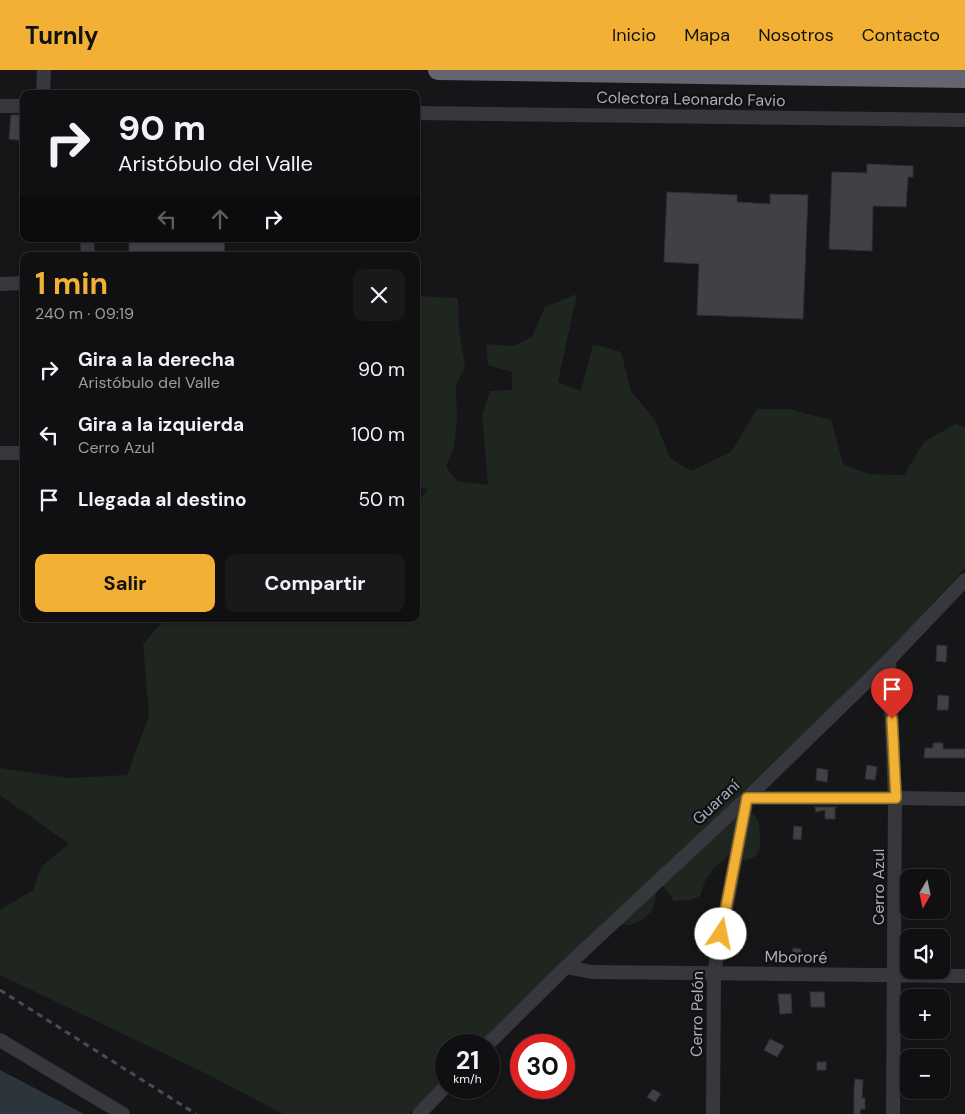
<!DOCTYPE html>
<html lang="es">
<head>
<meta charset="utf-8">
<style>
  :root { --surface:#101012; --page:#19191b; --text:#f1f3f6; --muted:#9c9d9f; --line:#303032; --accent:#f2b134 }
  body { margin:0; font-family:"DM Sans",sans-serif; background:var(--page); color:var(--text); height:100vh; display:flex; flex-direction:column; font-size:19px; white-space:nowrap }
  * { box-sizing:border-box; margin:0 }
  p { font-size:16px; color:var(--muted) }
  .icon { flex:none; width:28px; height:28px; fill:none; stroke:currentColor; stroke-width:2; stroke-linecap:round; stroke-linejoin:round }
  .map { position:relative; flex:1; overflow:hidden }
  .panel { position:absolute; left:20px; top:182px; width:400px; height:370px; display:flex; flex-direction:column; background:var(--surface); border-radius:10px; box-shadow:0 1px 4px #0004,0 0 0 1px var(--line) }
  .panel>* { flex:none }
  .guide { position:absolute; left:20px; top:20px; width:400px; height:152px; border-radius:10px; box-shadow:0 1px 4px #0004,0 0 0 1px var(--line); background:#101012; color:var(--text); overflow:hidden }
  .needle { width:32px; rotate:189deg }
  .fabs { position:absolute; left:900px; top:799px; display:grid; gap:10px }
  .fabs a { display:grid; place-items:center; width:50px; height:50px; border-radius:10px; background:var(--surface); box-shadow:0 1px 4px #0004,0 0 0 1px var(--line); font-size:25px }
  .speed { position:absolute; left:435px; top:964px; display:flex; gap:10px; font-size:25px; font-weight:700; text-align:center }
  .speed>* { display:grid; place-content:center; width:65px; height:65px; border-radius:50%; background:var(--surface); box-shadow:0 1px 4px #0004,0 0 0 1px var(--line); line-height:1 }
  .speed small { font-size:12px; font-weight:400 }
  .speed .limit { border:8px solid #d22; background:#fff; color:#111 }
  .pin { position:absolute; display:grid; place-items:center; width:42px; height:42px; color:#fff; margin:-51px -21px; border-radius:50% 50% 50% 0; rotate:-45deg; box-shadow:0 0 5px #0007 }
  .pin .icon { rotate:45deg }
  .me { position:absolute; width:55px; margin:-28px; rotate:11deg; stroke-linejoin:round; filter:drop-shadow(0 0 4px #0008) }
  .turn { display:flex; align-items:center; gap:18px; height:105px; padding:0 15px; font-size:22px }
  .turn .icon { width:65px; height:65px; stroke-width:2.5 }
  .turn b { display:block; font-size:35px; line-height:42px }
  .lanes { display:flex; align-items:center; height:48px; padding:0 15px; background:#0003; justify-content:center; gap:25px; direction:ltr }
  .lanes .off { opacity:.35 }
  .round { display:grid; place-items:center; flex:none; width:52px; height:52px; border-radius:10px; background:var(--page) }
  .headline { display:flex; align-items:center; justify-content:space-between; height:85px; padding:0 15px }
  h1 { font-size:30px; font-weight:700; line-height:38px; color:var(--accent) }
  .primary-button { display:flex; gap:10px; margin-top:auto; padding:10px 15px }
  .primary-button a { flex:1; height:58px; border-radius:10px; background:var(--accent); color:#111; font-size:20px; font-weight:700; line-height:58px; text-align:center }
  .primary-button a+a { background:var(--page); color:var(--text) }
  ul { padding:0; list-style:none }
  li { display:flex; align-items:center; gap:15px; height:65px; padding:0 15px }
  li div { flex:1 }
  li b { display:block; font-size:19px }
  li em { font-style:normal }
  header { display:flex; align-items:center; gap:30px; box-sizing:border-box; height:70px; padding:0 25px; background:var(--accent); color:#111 }
  header strong { font-size:24px }
  nav { display:flex; gap:28px; margin-inline-start:auto; font-size:18px }
  .map>svg:first-child { display:block }
  .green { fill:#1e261f }
  .water { fill:#2c353c }
  .building { fill:#404145; stroke:#303034 }
  .lines { fill:none; stroke-linecap:round; stroke-linejoin:round }
  .minor { stroke:#37383d; stroke-width:14 }
  .highway { stroke:#63666e; stroke-width:20 }
  .rail { stroke:#4a4c52; stroke-width:3; stroke-dasharray:6 5; stroke-linecap:butt }
  .route-casing { stroke:#9d7322; stroke-width:12 }
  .route { stroke:#f2b134; stroke-width:9 }
  .labels { text-anchor:middle; dominant-baseline:central; stroke-width:4.5; stroke-linejoin:round; paint-order:stroke }
  .street-label { font-size:16px; fill:#a8adb8; stroke:#111113 }
</style>
</head>
<body>
<header>
<strong>Turnly</strong>
<nav><a>Inicio</a><a>Mapa</a><a>Nosotros</a><a>Contacto</a></nav>
</header>
<div class="map">
<svg width="965" height="1044" viewBox="0 0 965 1044">
  <rect width="100%" height="100%" fill="#161618"/>
  <!-- green -->
  <path class="green" d="M577,224L558,312L581,321L593,274L621,282L631,321L655,350L670,388L691,401L731,382L757,339H789L831,350L843,394L868,404L904,405L924,372L955,354L965,357V498L879,592L743,721L734,732C739,736 750,740 754,745C759,750 760,757 760,764C761,781 759,790 740,790L732,782L714,798L705,811L700,826L691,830L674,831L663,816L656,813L651,819L656,825L655,831L651,842L640,851L630,855L615,854L585,873L480,975H446V1008L409,1044H283L207,1004L0,905V840L33,820L41,797L69,774L0,725V698L69,708L127,705L149,646L143,574L165,549H416V435L427,420L416,414V226L458,228L459,261L465,297L456,315L457,350L454,377L446,397L457,411L488,415L482,345L490,321L512,320V302L488,295L486,274L513,276L532,267L545,237Z"/>
  <!-- water -->
  <path class="water" d="M0,1000L84,1044H0Z"/>
  <!-- building -->
  <g class="building">
    <path d="M11,45H24V71L9,69Z"/>
    <path d="M867,94L913,96V107H908L906,137L873,136L872,181L829,179L832,102L867,103Z"/>
    <path d="M667,122L737,125V132L770,134V124L808,125L803,249L697,245L699,194L664,192Z"/>
    <path d="M129,169H225L224,186H129Z"/>
    <path d="M937,575L947,576L946,592L936,591Z"/>
    <path d="M938,625L949,626L948,640H937Z"/>
    <path d="M933,673H943V679H965V688H924L925,678H933Z"/>
    <path d="M867,695L877,697L875,710L865,709Z"/>
    <path d="M817,698L828,700L827,712L816,710Z"/>
    <path d="M815,737H837L835,738V749H825V740L816,742Z"/>
    <path d="M794,756L802,757L801,770L793,769Z"/>
    <path d="M793,878L801,879V890H792Z"/>
    <path d="M810,922H824L825,937H811Z"/>
    <path d="M778,924H791L792,943L780,944Z"/>
    <path d="M770,969L784,976L777,987L764,980Z"/>
    <rect x="817" y="992" width="9" height="8"/>
    <path d="M855,1009L863,1010L862,1028H865V1039H861L860,1044H854V1020Z"/>
    <path d="M653,1019L661,1024L655,1032L647,1027Z"/>
  </g>
  <g class="lines">
    <!-- minor -->
    <g class="minor">
      <path d="M43,24L44,0"/>
      <path d="M0,36H24"/>
      <path d="M416,43L965,50"/>
      <path d="M87,169L88,186"/>
      <path d="M0,214L24,213"/>
      <path d="M0,383H24"/>
      <path d="M889,590L895,728L893,1044"/>
      <path d="M747,728H895L965,729"/>
      <path d="M566,897L592,902L965,906"/>
      <path d="M0,970L123,1044"/>
      <path d="M487,975L566,897L747,728L889,590L965,510"/>
      <path d="M419,1044L446,1016"/>
      <path d="M713,1044L714,903L747,728"/>
    </g>
    <!-- highway -->
    <path class="highway" d="M438,0L965,8"/>
    <!-- rail -->
    <path class="rail" d="M0,920L196,1044"/>
  </g>
  <g class="lines">
    <defs>
      <path id="route" d="M721,864L747,728H896L892,649"/>
    </defs>
    <!-- route casing -->
    <use href="#route" class="route-casing"/>
    <!-- route -->
    <use href="#route" class="route"/>
  </g>
  <g class="labels">
    <!-- street labels -->
    <g class="street-label">
      <text transform="translate(691 29) rotate(1)">Colectora Leonardo Favio</text>
      <text transform="translate(716 732) rotate(-43)">Guaraní</text>
      <text transform="translate(878 817) rotate(-90)">Cerro Azul</text>
      <text transform="translate(796 887) rotate(1)">Mbororé</text>
      <text transform="translate(697 944) rotate(-89)">Cerro Pelón</text>
    </g>
  </g>
</svg>
<div class="fabs">
<a><svg class="needle" viewBox="-14 -14 28 28"><path d="M0-13l5 13h-10z" fill="#e53935"/><path d="M0 13l5-13h-10z" fill="#9c9d9f"/></svg></a>
<a><svg class="icon" aria-label="sound" viewBox="0 0 24 24"><path d="M4 9h4l5-4v14l-5-4H4zM17 9q2 3 0 6"/></svg></a>
<a>+</a>
<a>−</a>
</div>
<div class="speed"><div>21<small>km/h</small></div><div class="limit">30</div></div>
<div class="pin" style="left:892px;top:649px;background:#d93025"><svg class="icon" aria-label="arrive" viewBox="0 0 24 24"><path d="M6 21V4h12l-3 4 3 4H6"/></svg></div>
<svg class="me" style="left:721px;top:864px" viewBox="-20 -20 40 40"><circle r="19" fill="#fff"/><path d="M0-13L10 11 0 6-10 11z" fill="#f2b134"/></svg>
<div class="guide">
<div class="turn"><svg class="icon" aria-label="right" viewBox="0 0 24 24"><path d="M7 20v-9h11M14 6l5 5-5 5"/></svg><div><b>90 m</b>Aristóbulo del Valle</div></div>
<div class="lanes"><svg class="icon off" aria-label="left" viewBox="0 0 24 24"><path d="M17 20v-9H6M10 6l-5 5 5 5"/></svg><svg class="icon off" aria-label="ahead" viewBox="0 0 24 24"><path d="M12 20V5M6 11l6-6 6 6"/></svg><svg class="icon" aria-label="right" viewBox="0 0 24 24"><path d="M7 20v-9h11M14 6l5 5-5 5"/></svg></div>
</div>
<section class="panel">
<div class="headline"><div><h1>1 min</h1><p>240 m · 09:19</p></div><a class="round"><svg class="icon" aria-label="close" viewBox="0 0 24 24"><path d="M6 6l12 12M18 6L6 18"/></svg></a></div>
<ul>
<li><svg class="icon" aria-label="right" viewBox="0 0 24 24"><path d="M7 20v-9h11M14 6l5 5-5 5"/></svg><div><b>Gira a la derecha</b><p>Aristóbulo del Valle</p></div><em>90 m</em></li>
<li><svg class="icon" aria-label="left" viewBox="0 0 24 24"><path d="M17 20v-9H6M10 6l-5 5 5 5"/></svg><div><b>Gira a la izquierda</b><p>Cerro Azul</p></div><em>100 m</em></li>
<li><svg class="icon" aria-label="arrive" viewBox="0 0 24 24"><path d="M6 21V4h12l-3 4 3 4H6"/></svg><div><b>Llegada al destino</b></div><em>50 m</em></li>
</ul>
<div class="primary-button"><a>Salir</a><a>Compartir</a></div>
</section>
</div>
</body>
</html>
